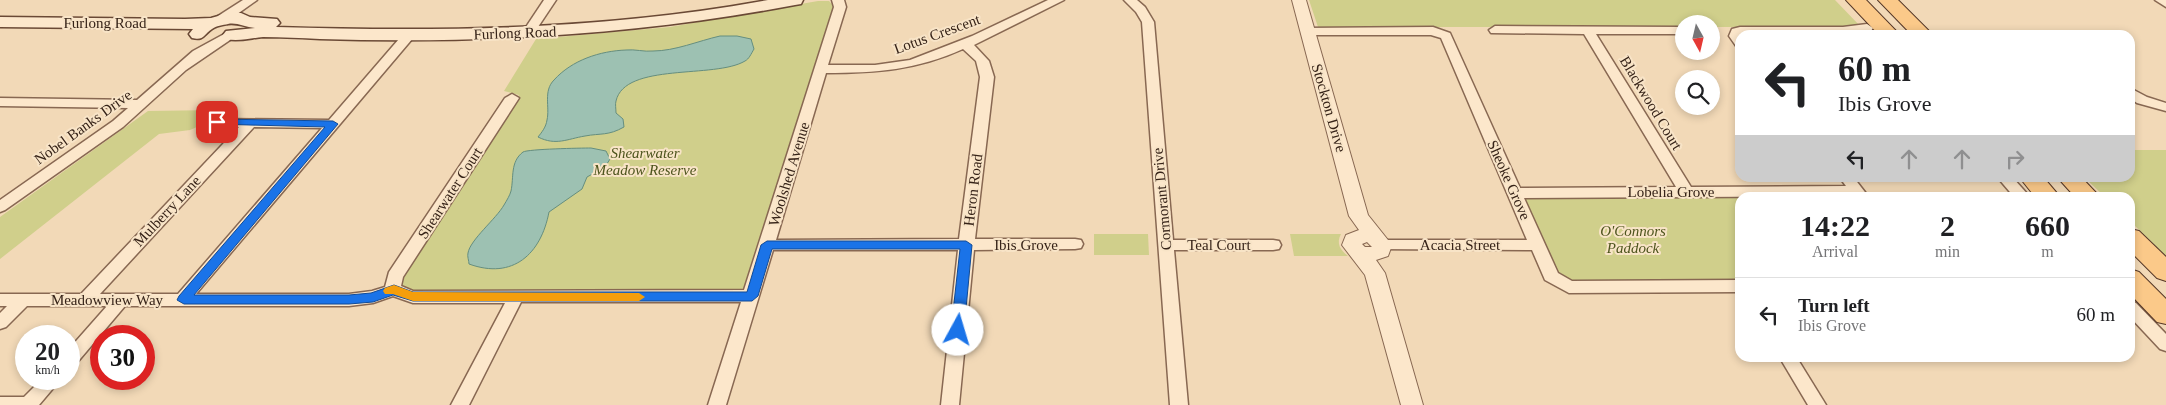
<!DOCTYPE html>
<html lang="en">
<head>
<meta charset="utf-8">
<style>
  :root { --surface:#fff; --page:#f2f2f2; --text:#202124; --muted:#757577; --line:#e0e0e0 }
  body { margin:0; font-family:"Times New Roman",serif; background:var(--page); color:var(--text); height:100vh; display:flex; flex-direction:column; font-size:19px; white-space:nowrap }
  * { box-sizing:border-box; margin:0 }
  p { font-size:16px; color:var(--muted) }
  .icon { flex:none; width:28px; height:28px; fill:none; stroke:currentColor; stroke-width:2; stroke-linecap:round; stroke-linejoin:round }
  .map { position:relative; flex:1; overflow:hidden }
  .details { position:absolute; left:1735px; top:192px; width:400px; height:170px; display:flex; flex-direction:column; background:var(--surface); border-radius:15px; box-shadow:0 2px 8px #0003 }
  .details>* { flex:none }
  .hud { position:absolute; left:1735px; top:30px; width:400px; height:152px; border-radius:15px; box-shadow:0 2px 8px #0003; background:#fff; color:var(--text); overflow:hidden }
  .needle { width:32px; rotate:172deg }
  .fabs { position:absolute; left:1675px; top:15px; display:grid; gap:10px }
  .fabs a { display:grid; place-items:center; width:45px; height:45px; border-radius:50%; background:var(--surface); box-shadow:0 2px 8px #0003; font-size:25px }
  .speed { position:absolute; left:15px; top:325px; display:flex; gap:10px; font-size:25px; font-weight:700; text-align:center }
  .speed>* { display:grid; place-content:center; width:65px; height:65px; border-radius:50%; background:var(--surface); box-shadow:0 2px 8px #0003; line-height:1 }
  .speed small { font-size:12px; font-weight:400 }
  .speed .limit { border:8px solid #d22; background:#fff; color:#111 }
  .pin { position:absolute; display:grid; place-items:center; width:42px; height:42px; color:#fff; margin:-21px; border-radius:10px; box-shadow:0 2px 8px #0006 }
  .me { position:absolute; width:55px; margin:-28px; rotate:6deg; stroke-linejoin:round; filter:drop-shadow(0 0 4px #0008) }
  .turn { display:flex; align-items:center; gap:18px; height:105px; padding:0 20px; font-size:22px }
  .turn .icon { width:65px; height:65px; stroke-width:2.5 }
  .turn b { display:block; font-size:35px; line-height:42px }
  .lanes { display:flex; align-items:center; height:48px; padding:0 20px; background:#0003; justify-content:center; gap:25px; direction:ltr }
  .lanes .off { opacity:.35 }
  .eta { display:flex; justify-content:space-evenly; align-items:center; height:85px; text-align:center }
  .eta b { font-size:30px; font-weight:700; line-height:35px }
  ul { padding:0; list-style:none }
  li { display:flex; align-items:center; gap:15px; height:75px; padding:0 20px; border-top:1px solid var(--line) }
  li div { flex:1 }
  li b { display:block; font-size:19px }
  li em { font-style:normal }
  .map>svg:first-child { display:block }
  .green { fill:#d0cf8b }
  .water { fill:#9dc1b2; stroke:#658e7f }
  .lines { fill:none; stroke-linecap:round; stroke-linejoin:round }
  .minor-casing { stroke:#886852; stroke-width:3 }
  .tertiary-casing { stroke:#886852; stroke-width:2 }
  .secondary-casing { stroke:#6a4935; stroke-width:3 }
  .primary-casing { stroke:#553727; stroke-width:2 }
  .minor { fill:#fce7cb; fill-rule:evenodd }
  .tertiary { fill:#fce7cb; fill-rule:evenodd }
  .secondary { fill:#fce7cb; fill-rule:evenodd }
  .primary { fill:#fbc989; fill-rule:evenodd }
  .route { fill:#1a73e8; stroke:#114b97 }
  .slow { fill:#f59e0b }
  .labels { text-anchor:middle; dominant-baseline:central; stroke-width:4; stroke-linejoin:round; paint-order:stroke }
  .street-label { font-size:15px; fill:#362318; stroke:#f8e4c7 }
  .park-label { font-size:15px; font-style:italic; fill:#4d541d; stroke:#f8e4c7 }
</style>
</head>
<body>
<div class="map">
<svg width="2166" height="405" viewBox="0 0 2166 405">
  <rect width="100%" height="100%" fill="#f2d9b7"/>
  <!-- green -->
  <g class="green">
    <path d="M1309,0H1835L1861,27H1711V24H1684V27H1318Z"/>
    <path d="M818,1H829L834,6L743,292H415L401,288L400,278L519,95L504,91L536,39L670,27Z"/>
    <path d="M218,110L200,121L206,123L190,130L159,134L0,259V217L148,111Z"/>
    <path d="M2130,150H2166V256L2130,221V198L2105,197L2085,178H2130Z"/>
    <path d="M1525,198H1740V282L1569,281L1557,275Z"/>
    <path d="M1094,234H1148L1149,255H1094Z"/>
    <path d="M1290,234H1341C1336,243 1340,250 1348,256H1294Z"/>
  </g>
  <!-- water -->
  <g class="water">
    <path d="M720,36H737L751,39L754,49C751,54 749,59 745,61C715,79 625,62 616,101C615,104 616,109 616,113L623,119L624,127C608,136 601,133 585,136C567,139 556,146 538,137C542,132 546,127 547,120C550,107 543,91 554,80C572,60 600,51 626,50C635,49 644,52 653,51C675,51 698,41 720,36Z"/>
    <path d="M591,148L606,151L610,159L605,167L587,177L582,189L549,212C541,254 513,280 469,264C469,261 467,256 468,253C470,240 496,219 504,205C507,200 510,195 511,191C514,177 510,162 523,152C528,149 581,148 591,148Z"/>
  </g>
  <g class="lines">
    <defs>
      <g id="minor">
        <path d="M243,0H257L226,22H218L216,19L218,16Z"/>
        <path d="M544,0H556L532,36H524L522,33Z"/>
        <path d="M832,0H844L846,7L828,65H875L910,60L972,36L1048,0H1064L974,45L989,61L994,77L975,239H1075L1081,240L1083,244L1081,248L1075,249L974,250L959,405H941L958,250H773L726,405H708L741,302H521L469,405H451L505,303H413L393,296L373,303L349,306H125L75,365L69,366V349L107,306H27L6,327L0,329V313L7,306H0V294H81L239,127L212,125L210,122L212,119L329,120L405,32H413L415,35L413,38L196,294H349L372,291L385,287L389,272L505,98L512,94L519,98L403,277L401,286L413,291L744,290L834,7ZM963,49L976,61L980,77L959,239L776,240L826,73C876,73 917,70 963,49ZM254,127L322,128L178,294H100Z"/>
        <path d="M1124,0H1137L1145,7L1154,22L1173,240H1273L1279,241L1281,245L1279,249L1273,250H1174L1188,405H1170L1142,22L1136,12Z"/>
        <path d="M2155,0H2166V7Z"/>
        <path d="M1867,24L1873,28L1871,31L1843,35H1742L1740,47L1736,46L1729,36L1732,29L1740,27H1843Z"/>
        <path d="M1495,26L1681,27L1683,30L1677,34H1596L1691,187L1846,186L1840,178H1854L1868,196L1524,198L1558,273L1572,281L1740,280V292L1569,293L1545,280L1532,250L1376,249L1374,245L1376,241L1382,240H1527L1441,38L1431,35H1308L1304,34L1302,31L1304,28L1433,27L1450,33L1520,188L1676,187L1584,34L1491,33L1489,30Z"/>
        <path d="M226,33L230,34L232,37L230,40L186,70L123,127L5,210L0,212V200L113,121L128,108L0,106V98L137,100L193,51Z"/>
        <path d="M2130,88L2147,97L2166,103V111L2137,103L2130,98Z"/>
        <path d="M1998,178H2013L2031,198H2015Z"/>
        <path d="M2130,301L2136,303L2166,334V351L2160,349L2130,317Z"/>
        <path d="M1780,358H1797L1826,405H1808Z"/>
        <path d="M42,379H61L39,405H0V397H24Z"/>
      </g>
      <path id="tertiary" d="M1292,0H1306L1368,215L1392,245L1388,256L1376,260L1385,273L1423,405H1401L1365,275L1342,245L1346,235L1359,230L1349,216ZM1367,242L1372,247H1365L1362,244Z"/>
      <path id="secondary" d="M768,0H803L801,4L795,5C637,35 481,44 320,39C301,38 282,37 263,37C251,38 238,42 226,39L223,35L226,31L255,28C245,27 236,22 228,24C223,25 216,26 212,29C203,35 204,41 192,38L189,34L193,29L0,27V17L185,19L211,18L229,13H241L250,17L277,19L280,23L276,27C440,32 605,30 768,0Z"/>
      <g id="primary">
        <path d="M1846,0H1866L1900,35H1879Z"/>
        <path d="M1878,0H1898L1933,35H1912Z"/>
        <path d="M2020,178H2044L2061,198H2036Z"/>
        <path d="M2058,178H2082L2101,198H2076Z"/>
        <path d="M2130,229L2139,231L2166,257V281L2157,278L2130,251Z"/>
        <path d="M2130,269L2139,272L2166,299V324L2157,322L2130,294Z"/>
      </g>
    </defs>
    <!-- minor casing -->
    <use href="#minor" class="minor-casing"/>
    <!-- tertiary casing -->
    <use href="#tertiary" class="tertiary-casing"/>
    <!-- secondary casing -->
    <use href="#secondary" class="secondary-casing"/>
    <!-- primary casing -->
    <use href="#primary" class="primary-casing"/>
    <!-- minor -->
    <use href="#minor" class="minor"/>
    <!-- tertiary -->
    <use href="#tertiary" class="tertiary"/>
    <!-- secondary -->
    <use href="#secondary" class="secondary"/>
    <!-- primary -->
    <use href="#primary" class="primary"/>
  </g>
  <!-- route -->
  <path class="route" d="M217,119L333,121L338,124L194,295H349L371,293L394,285L413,292H747L761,245L767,241H966L972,245L964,330L962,333H953L951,330L960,249H772L758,296L752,301H413L393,295L373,302L349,304H184L177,300L179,296L325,127L213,124L212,122L213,120Z"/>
  <!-- slow -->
  <path class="slow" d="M394,285L413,292L639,293L645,297L639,301H413L393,294H385L383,291L385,288Z"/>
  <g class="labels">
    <!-- street labels -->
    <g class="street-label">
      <text x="105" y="23">Furlong Road</text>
      <text transform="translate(515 33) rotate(-2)">Furlong Road</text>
      <text transform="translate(937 34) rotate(-20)">Lotus Crescent</text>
      <text transform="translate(1651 103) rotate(59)">Blackwood Court</text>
      <text transform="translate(1329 108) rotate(74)">Stockton Drive</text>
      <text transform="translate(83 127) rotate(-36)">Nobel Banks Drive</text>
      <text transform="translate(789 174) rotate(-73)">Woolshed Avenue</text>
      <text transform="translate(1509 180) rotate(66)">Sheoke Grove</text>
      <text transform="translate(973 190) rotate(-83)">Heron Road</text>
      <text x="1671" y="192">Lobelia Grove</text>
      <text transform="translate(450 193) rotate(-57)">Shearwater Court</text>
      <text transform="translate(1162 199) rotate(-95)">Cormorant Drive</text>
      <text transform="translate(167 211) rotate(-47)">Mulberry Lane</text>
      <text x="1026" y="245">Ibis Grove</text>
      <text x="1219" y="245">Teal Court</text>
      <text x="1460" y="245">Acacia Street</text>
      <text x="107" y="300">Meadowview Way</text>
    </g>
    <!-- park labels -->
    <g class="park-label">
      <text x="645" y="153">Shearwater<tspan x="645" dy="17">Meadow Reserve</tspan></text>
      <text x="1633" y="231">O'Connors<tspan x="1633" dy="17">Paddock</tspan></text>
    </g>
  </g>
</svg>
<div class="fabs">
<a><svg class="needle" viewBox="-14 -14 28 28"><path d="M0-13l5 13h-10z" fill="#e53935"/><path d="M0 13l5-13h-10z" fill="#757577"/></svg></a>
<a><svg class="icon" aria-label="search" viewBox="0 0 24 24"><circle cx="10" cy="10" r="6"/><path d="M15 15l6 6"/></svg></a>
</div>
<div class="speed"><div>20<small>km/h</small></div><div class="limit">30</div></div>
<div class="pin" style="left:217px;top:122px;background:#d93025"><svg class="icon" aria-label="arrive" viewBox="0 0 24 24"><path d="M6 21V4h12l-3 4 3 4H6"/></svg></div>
<svg class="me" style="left:958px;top:330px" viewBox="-20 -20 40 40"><circle r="19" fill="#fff"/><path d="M0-13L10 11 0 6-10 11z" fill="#1a73e8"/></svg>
<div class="hud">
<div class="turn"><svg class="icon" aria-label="left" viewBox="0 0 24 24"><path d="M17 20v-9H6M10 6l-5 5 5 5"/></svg><div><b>60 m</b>Ibis Grove</div></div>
<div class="lanes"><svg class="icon" aria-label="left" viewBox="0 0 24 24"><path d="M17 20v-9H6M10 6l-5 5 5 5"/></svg><svg class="icon off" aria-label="ahead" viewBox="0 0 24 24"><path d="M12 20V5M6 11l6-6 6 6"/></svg><svg class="icon off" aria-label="ahead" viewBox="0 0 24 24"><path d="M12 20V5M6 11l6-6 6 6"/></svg><svg class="icon off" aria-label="right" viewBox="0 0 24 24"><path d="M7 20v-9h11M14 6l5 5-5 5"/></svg></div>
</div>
<section class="details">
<div class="eta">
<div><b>14:22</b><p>Arrival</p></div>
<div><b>2</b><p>min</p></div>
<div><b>660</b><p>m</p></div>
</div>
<ul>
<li><svg class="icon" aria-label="left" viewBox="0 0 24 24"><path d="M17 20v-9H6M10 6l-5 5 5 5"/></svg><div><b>Turn left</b><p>Ibis Grove</p></div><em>60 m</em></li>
</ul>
</section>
</div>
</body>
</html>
